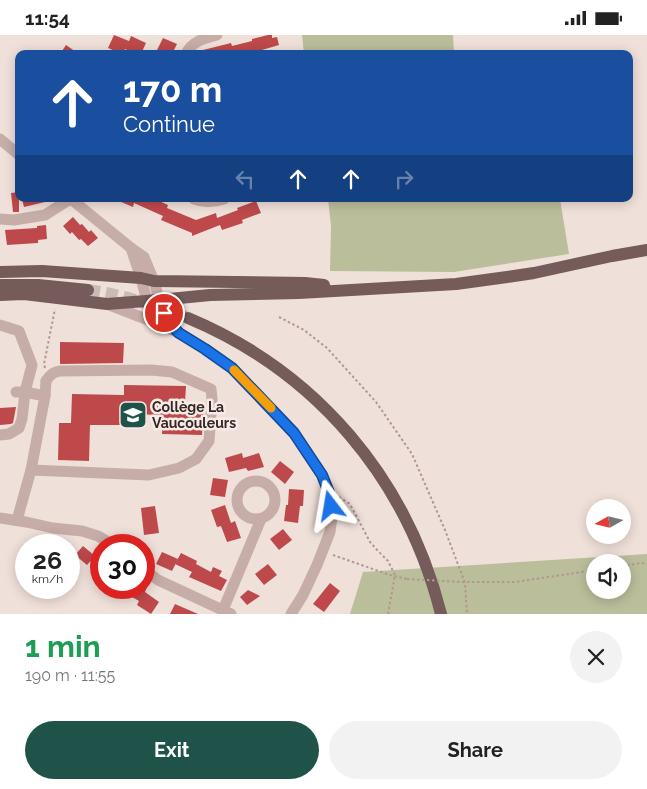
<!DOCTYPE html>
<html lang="en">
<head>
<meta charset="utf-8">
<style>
  :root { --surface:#fff; --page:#f2f2f2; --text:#222; --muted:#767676; --accent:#1f5249 }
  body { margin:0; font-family:Raleway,sans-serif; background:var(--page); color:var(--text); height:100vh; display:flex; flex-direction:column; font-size:19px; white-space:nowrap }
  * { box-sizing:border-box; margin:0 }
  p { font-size:16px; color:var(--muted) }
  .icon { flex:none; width:28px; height:28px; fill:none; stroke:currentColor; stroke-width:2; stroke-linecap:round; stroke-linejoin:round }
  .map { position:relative; height:579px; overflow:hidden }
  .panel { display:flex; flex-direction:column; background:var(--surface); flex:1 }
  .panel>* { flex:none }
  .top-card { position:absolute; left:15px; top:15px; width:618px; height:152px; border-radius:10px; box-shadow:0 2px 12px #0003; background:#1a4fa0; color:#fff; overflow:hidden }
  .needle { width:32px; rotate:262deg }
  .buttons { position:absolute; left:586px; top:464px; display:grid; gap:10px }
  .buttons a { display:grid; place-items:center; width:45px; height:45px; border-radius:50%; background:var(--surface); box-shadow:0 2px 12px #0003; font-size:25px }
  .speed { position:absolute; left:15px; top:499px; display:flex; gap:10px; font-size:25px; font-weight:700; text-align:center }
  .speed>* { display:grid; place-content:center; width:65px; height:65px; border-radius:50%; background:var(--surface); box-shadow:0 2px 12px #0003; line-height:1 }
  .speed small { font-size:12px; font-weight:400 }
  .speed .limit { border:8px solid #d22; background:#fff; color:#111 }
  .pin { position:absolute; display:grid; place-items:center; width:42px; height:42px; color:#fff; margin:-21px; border:2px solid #fff; border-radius:50%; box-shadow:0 1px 5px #0007 }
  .me { position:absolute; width:55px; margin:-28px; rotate:346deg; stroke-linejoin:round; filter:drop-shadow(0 0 4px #0008) }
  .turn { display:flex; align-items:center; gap:18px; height:105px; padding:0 25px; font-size:22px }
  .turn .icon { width:65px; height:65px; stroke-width:2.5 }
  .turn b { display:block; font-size:35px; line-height:42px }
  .lanes { display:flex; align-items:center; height:48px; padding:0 25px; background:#0003; justify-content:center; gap:25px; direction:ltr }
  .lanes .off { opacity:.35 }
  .round { display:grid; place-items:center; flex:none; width:52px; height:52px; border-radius:26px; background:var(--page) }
  .head { display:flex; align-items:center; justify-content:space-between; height:85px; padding:0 25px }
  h1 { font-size:30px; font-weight:700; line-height:38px; color:#1e9e55 }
  .cta { display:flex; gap:10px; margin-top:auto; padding:10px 25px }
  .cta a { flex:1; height:58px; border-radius:30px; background:var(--accent); color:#fff; font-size:20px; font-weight:700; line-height:58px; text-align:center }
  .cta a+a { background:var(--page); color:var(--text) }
  .status { display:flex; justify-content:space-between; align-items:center; height:35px; padding:0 25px; background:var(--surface); direction:ltr }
  .status svg { height:14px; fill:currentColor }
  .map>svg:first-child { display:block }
  .green { fill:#bbbe9b; fill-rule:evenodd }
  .building { fill:#be494b }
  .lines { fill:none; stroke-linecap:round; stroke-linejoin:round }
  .major-tunnel { stroke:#cabbb6; stroke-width:12; stroke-dasharray:12 6; stroke-linecap:butt }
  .path { stroke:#b29791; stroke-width:2; stroke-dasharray:2.5 2.5; stroke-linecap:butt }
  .minor { stroke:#c7ada7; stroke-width:11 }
  .major { stroke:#755b59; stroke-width:12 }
  .path-bridge { stroke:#b29791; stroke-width:2; stroke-dasharray:2.5 2.5; stroke-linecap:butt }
  .route-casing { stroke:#114b97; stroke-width:12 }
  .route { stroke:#1a73e8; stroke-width:9 }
  .slow { stroke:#f59e0b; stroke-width:9 }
  .labels { text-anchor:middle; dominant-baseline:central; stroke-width:5; stroke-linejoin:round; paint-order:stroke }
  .poi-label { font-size:14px; font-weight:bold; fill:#342827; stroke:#f8ebe6; text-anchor:start }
</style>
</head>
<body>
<div class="status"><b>11:54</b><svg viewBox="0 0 49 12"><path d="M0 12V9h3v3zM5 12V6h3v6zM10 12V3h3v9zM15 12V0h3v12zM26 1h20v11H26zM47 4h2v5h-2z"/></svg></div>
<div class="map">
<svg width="647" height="579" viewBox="0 0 647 579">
  <rect width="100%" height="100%" fill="#f0e0da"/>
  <!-- green -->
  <g class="green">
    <path d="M302,0H453L454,19H304Z"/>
    <path d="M328,164H560L569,219L454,237L330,236L331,191Z"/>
    <path d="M647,519V579H350L363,537ZM595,528H622V555H595Z"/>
  </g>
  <!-- building -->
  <g class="building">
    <path d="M114,0L129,6L131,1L146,8L141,19H135L125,14L123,19H122L108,13Z"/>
    <path d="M268,0H272V3L277,2L279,10L255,17V19H200L199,16L231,8L232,11L252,6V4Z"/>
    <path d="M163,3L177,9L172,19H155Z"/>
    <path d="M66,10L79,19H60Z"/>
    <path d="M19,157V177H13L11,158Z"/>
    <path d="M22,164H44L45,167L24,172Z"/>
    <path d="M114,164H155L168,170L167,173L196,185L216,178L217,183L238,175L237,173L256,166L261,178L242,185L243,188L222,195L220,190L192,201V198L161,185L163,181L134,168L133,172Z"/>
    <path d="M73,182L80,190L82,189L89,197L91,195L98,203L88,211L81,204L79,205L72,197L70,199L63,191Z"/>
    <path d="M46,190L47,204L38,205V208L7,210L5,195L37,193V191Z"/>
    <path d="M60,307L124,308L123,328L60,329Z"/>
    <path d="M124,350L186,351L185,368L204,369L202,400L162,399L163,380L124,379L123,390H90L89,426L58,425L59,388H71L72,359L124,360Z"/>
    <path d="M16,372L13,388L11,389L0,390V373Z"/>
    <path d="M242,418L243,423L259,418L264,432L248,436L246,433L229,437L225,423Z"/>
    <path d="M280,426L294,437L285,449L271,437Z"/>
    <path d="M213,443L228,445L225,462L210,460Z"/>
    <path d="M289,454L304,455L303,471H300L298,488L284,486L286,470H288Z"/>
    <path d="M225,470L231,488L235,486L241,503L227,507L221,491L217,492L211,475Z"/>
    <path d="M155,471L159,498L144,500L141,473Z"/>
    <path d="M283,494L292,505L279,515L270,504Z"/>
    <path d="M83,511L95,521L87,530L75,520Z"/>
    <path d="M162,517L178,524L172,536L156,529Z"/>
    <path d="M181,518L197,526L196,529L211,537L213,532L222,536L219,541L227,545L221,556L189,542L192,537L175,529Z"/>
    <path d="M268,529L277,540L264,550L255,539Z"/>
    <path d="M330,548L340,556L324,577L313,569Z"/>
    <path d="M128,552H147L145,557L159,567L151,579L137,570L139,566L125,558Z"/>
    <path d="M248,555L260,561L247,570L240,562Z"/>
    <path d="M175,569L198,579H170Z"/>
  </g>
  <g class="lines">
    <!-- major-tunnel -->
    <path class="major-tunnel" d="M88,255C123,260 155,270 188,283"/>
    <!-- path -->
    <g class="path">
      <path d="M279,282L304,295L327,313L376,367L412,419L445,495L465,548L467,579"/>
      <path d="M45,333L44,329L55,274"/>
      <path d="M339,462L350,469L370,507L378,516L388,526L395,540L388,579"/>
      <path d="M333,520L390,540L407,544"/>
      <path d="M622,531L641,528L647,529"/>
      <path d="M462,547H515L595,535"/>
    </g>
    <!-- minor -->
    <g class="minor">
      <path d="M186,19C192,6 205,3 217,0"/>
      <path d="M0,104L19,120"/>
      <path d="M71,164L131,213L141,243L147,266L156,288L179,298L205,314L232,333L294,398L322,440L330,460L332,482L330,497L317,530L303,560L291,579"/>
      <path d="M194,164C205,168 213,167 224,164"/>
      <path d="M0,184L14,185L45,180L70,164"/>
      <path d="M131,213L144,222L154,246L159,265L164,278L168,287L177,296"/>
      <path d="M107,269L156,288"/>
      <path d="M0,290L19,296L32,330L25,357H16"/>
      <path d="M0,400L9,399L19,393L22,384L25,357L45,361"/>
      <path d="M31,435L149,440L179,433L196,424L209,406L212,364L211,354L172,337L151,335L60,336C53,337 50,340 46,346"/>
      <circle cx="256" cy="465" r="19"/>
      <path d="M0,483L26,487L53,493L82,496L98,501L113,510"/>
      <path d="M17,485L31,435L45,361L46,346"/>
      <path d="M144,534L158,545L231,579"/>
      <path d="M223,575L261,484"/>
    </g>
    <!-- major -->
    <g class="major">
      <path d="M0,237L42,236L141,243L154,246L305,248L324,250"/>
      <path d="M0,250H38L88,255"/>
      <path d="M0,260L24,259L107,269L159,265L210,260L299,258L456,249L507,242L534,238L612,221L647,215"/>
      <path d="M188,283C317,337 407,444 441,579"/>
    </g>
    <!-- path-bridge -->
    <path class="path-bridge" d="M407,544L462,547"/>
  </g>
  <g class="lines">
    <defs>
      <path id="route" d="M164,278L168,287L179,298L205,314L232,333L294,398L322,440L330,460L331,471"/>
    </defs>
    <!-- route casing -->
    <use href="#route" class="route-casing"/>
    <!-- route -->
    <use href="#route" class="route"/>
    <!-- slow -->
    <path class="slow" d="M234,335L271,373"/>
  </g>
  <!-- icons -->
  <defs>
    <symbol id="school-square" viewBox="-11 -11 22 22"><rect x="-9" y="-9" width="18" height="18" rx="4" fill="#1f5249" stroke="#f8ebe6"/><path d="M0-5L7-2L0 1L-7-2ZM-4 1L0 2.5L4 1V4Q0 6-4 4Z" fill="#fff"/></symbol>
  </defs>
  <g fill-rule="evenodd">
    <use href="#school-square" x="117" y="364" width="32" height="32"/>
  </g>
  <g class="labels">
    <!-- poi labels -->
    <g class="poi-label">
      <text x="152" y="372">Collège La<tspan x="152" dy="16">Vaucouleurs</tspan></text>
    </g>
  </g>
</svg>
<div class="buttons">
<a><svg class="needle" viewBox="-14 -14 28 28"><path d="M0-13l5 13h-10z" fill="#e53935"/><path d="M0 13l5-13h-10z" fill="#767676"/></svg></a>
<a><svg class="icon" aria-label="sound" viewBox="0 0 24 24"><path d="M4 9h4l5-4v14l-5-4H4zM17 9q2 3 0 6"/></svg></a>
</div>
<div class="speed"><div>26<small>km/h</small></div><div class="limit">30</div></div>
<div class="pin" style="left:164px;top:278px;background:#d93025"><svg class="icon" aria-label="arrive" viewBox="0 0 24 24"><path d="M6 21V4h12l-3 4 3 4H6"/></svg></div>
<svg class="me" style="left:331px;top:471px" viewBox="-20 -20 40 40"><path d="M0-17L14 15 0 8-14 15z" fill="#1a73e8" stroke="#fff" stroke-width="4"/></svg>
<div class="top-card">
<div class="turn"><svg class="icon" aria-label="ahead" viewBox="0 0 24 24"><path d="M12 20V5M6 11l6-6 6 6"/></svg><div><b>170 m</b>Continue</div></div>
<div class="lanes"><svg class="icon off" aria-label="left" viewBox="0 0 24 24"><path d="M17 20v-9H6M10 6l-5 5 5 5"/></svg><svg class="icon" aria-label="ahead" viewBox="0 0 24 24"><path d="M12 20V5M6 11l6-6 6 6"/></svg><svg class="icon" aria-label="ahead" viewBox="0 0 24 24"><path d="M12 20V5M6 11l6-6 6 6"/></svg><svg class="icon off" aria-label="right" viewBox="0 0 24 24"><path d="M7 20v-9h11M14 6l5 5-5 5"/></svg></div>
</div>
</div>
<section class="panel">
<div class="head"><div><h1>1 min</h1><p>190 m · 11:55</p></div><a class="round"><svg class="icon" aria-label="close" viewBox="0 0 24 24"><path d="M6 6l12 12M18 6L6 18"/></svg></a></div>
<div class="cta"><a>Exit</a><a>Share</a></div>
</section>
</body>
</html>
